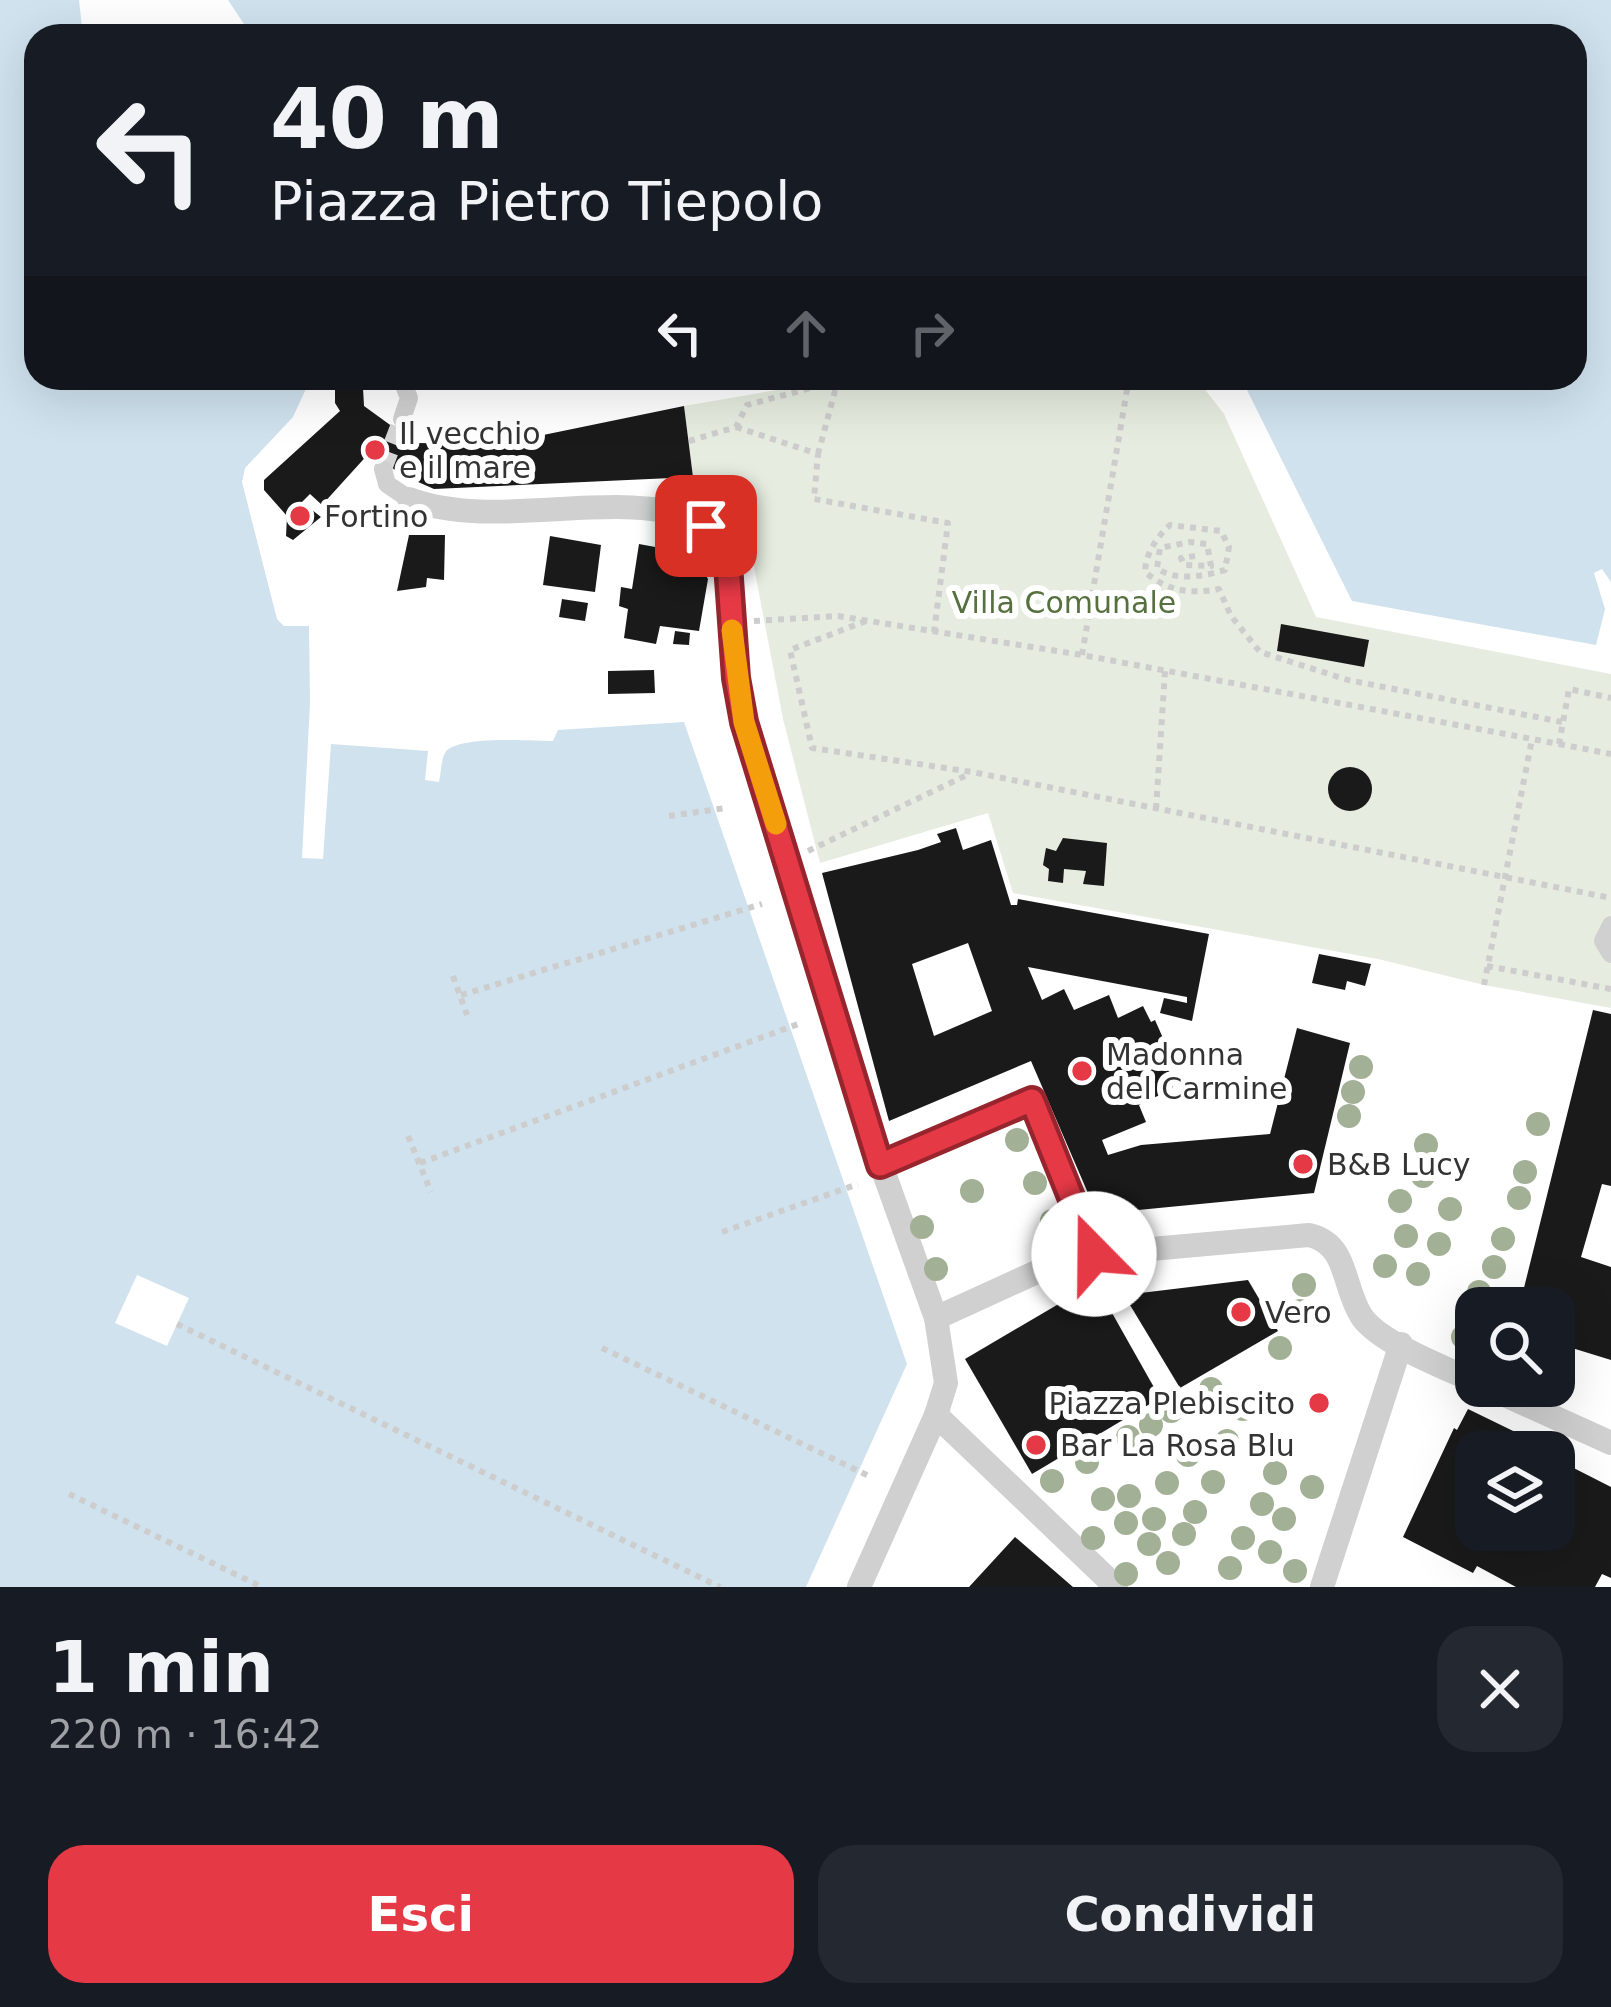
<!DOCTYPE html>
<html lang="it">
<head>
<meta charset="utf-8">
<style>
  :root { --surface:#171b24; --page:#242831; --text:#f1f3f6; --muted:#9ea1a6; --accent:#e63946 }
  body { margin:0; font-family:"DejaVu Sans",sans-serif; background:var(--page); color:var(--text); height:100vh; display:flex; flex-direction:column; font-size:45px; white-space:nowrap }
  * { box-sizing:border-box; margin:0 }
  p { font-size:39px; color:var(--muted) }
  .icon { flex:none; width:66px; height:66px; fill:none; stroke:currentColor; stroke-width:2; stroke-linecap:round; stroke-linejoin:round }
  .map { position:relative; height:1587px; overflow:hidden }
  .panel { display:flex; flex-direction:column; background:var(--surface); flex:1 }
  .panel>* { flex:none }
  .top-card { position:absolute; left:24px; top:24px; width:1563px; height:366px; border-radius:36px; box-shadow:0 12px 48px #0002; background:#171b24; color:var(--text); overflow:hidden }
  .tools { position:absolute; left:1455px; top:1287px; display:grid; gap:24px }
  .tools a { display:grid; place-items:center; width:120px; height:120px; border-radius:24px; background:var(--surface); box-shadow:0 12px 48px #0002; font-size:60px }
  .pin { position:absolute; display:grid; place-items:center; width:102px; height:102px; color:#fff; margin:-51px; border-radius:24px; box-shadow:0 6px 18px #0006 }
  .me { position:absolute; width:132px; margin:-66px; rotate:338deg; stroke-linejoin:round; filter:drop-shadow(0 0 9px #0008) }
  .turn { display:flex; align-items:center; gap:42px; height:252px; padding:0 48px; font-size:54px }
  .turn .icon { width:156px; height:156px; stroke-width:2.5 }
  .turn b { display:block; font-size:84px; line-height:102px }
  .lanes { display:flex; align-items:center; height:114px; padding:0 48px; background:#0003; justify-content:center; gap:60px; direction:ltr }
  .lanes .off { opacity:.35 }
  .round { display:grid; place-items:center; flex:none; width:126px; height:126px; border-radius:36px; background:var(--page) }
  .head { display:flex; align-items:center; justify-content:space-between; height:204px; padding:0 48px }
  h1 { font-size:72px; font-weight:600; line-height:90px }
  .action { display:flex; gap:24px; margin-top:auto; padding:24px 48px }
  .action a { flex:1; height:138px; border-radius:36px; background:var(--accent); color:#fff; font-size:48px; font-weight:600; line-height:138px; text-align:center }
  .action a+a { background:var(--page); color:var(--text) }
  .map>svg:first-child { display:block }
  .green { fill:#e6ecdf }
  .water { fill:#cfe2ee }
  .pier { fill:#fff }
  .building { fill:#1a1a1a; fill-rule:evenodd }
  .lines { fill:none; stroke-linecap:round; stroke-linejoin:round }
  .pedestrian-tunnel { stroke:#d6d6d6; stroke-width:18; stroke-dasharray:18 9; stroke-linecap:butt }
  .path { stroke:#cdcdcd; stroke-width:6; stroke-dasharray:6 6; stroke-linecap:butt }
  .pedestrian { stroke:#d0d0d0; stroke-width:18 }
  .minor { stroke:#d0d0d0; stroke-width:24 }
  .tree { fill:#a2b095 }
  .route-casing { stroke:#96252e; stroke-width:30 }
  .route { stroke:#e63946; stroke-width:21 }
  .slow { stroke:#f59e0b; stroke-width:21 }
  .poi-dot { fill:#e63946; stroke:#fff; stroke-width:4.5 }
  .labels { text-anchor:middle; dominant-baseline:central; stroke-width:12; stroke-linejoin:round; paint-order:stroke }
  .poi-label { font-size:30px; fill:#333; stroke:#fff; text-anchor:start }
  .park-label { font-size:30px; fill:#56703f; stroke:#fff }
</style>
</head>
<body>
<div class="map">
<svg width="1611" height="1587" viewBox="0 0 1611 1587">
  <rect width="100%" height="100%" fill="#fff"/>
  <!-- green -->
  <path class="green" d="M846,378H1196L1224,414L1316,617L1611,674V1008L1484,985L1378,959L1013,893L988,813L820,863L783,719L750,546L703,495L693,477L684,406Z"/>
  <!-- water -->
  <g class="water">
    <path d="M0,0H79L83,36H36V378H311L293,417L245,468L242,482L277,619L284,626H309L310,703L302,858L323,859L331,744L428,751L425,780L439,782C441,774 441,760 445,753C455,735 532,741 553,741L558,730L684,722L907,1364L806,1587H0Z"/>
    <path d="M228,0H1611V582L1602,569L1594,573L1605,609L1596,645L1352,601L1241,378H1575V36H252Z"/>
  </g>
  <!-- pier -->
  <path class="pier" d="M137,1275L189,1298L167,1346L115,1323Z"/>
  <!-- building -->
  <g class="building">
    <path d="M349,379L363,388L364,406L415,443L500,444L684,406L693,477L434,489L400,474L371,451L322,505L310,494L302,502L321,517L293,540L286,536L287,516L264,490V480L340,411L335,403V387Z"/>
    <path d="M409,535H445L444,580L427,578L426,587L397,591Z"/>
    <path d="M550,536L601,545L595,592L543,585Z"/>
    <path d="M639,544L693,554L708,579L699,631L660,626L656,644L624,638L628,609L619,606L621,587L632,589Z"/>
    <path d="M562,599L588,603L585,621L559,617Z"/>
    <path d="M1281,624L1369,640L1364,667L1277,651Z"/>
    <path d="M675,631L690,633L689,645L673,644Z"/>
    <path d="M654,670L655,693L608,694V671Z"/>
    <circle cx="1350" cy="789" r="22"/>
    <path d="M956,828L963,850L991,840L1011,905H1017L1018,899L1209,934L1192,1021L1160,1013L1164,998L1187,1003V997L1028,967L1042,1000L1064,989L1074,1010L1109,995L1118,1018L1143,1006L1151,1022L1155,1020L1170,1054L1158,1060L1174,1076L1172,1089L1139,1105L1146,1122L1102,1140L1108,1155L1141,1145L1270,1134L1297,1028L1350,1043L1314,1193L1097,1214L1031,1061L889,1121L822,873L918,850L941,842L937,834ZM968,943L992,1011L934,1036L912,964Z"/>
    <path d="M1063,838L1107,843L1104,886L1083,884L1086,871L1064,869L1063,883L1048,881L1049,869L1043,865L1046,848L1056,851Z"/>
    <path d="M1319,954L1371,964L1365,986L1347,981L1345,990L1312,983Z"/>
    <path d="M1593,1010L1611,1014V1186L1602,1184L1581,1257L1611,1267V1360L1559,1344L1554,1357V1308H1519Z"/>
    <path d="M1248,1280L1278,1331L1180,1388L1124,1295Z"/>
    <path d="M1103,1297L1160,1398L1032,1474L965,1359L1062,1302Z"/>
    <path d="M1468,1409L1540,1444L1536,1452H1476V1530H1554V1458L1611,1487V1578L1602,1574L1595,1587H1516L1477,1566L1473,1573L1403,1537L1454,1428L1457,1430Z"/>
    <path d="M1015,1537L1073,1587H969Z"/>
  </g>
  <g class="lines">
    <!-- pedestrian-tunnel -->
    <path class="pedestrian-tunnel" d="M383,469L402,419"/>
    <!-- path -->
    <g class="path">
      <path d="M736,427L818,454L814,499L948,523L934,632"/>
      <path d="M689,441L736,427L747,405L848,378"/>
      <path d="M818,454L838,380"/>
      <path d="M1195,556L1181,558L1184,565L1211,566L1207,544L1190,542L1160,548L1157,568C1175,582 1204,576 1225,570L1229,547L1221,531L1170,525C1156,538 1146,553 1145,572C1169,592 1190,594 1219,589L1231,616L1260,652L1348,680L1562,722"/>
      <path d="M754,621L838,616L1082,655L1559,744L1569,689L1611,698"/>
      <path d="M866,621L790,650L812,748L972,772L1611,898"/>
      <path d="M1082,655L1129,378"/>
      <path d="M1559,744L1611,754"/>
      <path d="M1156,809L1165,671"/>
      <path d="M669,816L726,808"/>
      <path d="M808,851L969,774"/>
      <path d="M1487,966L1611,989"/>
      <path d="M453,976L467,1015"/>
      <path d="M1484,985L1532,739"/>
      <path d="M461,995L762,904"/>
      <path d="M408,1136L431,1192"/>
      <path d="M420,1163L801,1023"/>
      <path d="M722,1232L858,1184"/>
      <path d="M177,1324L720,1587"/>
      <path d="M602,1348L871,1477"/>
      <path d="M69,1494L262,1587"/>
    </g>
    <!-- pedestrian -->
    <g class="pedestrian">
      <path d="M401,378L409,398L402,419"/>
      <path d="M383,469L387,484L409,499"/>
      <path d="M1611,925L1603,941L1611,954"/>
    </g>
    <!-- minor -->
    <g class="minor">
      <path d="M409,499C498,532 619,486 700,521L721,548L727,565L736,678L744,722L866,1123L936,1318L946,1383L936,1415L859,1587"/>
      <path d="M880,1165L1032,1100L1095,1254"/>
      <path d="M936,1318L1052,1265L1095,1254L1309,1235C1349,1244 1342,1287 1362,1317C1380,1343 1446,1368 1476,1382"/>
      <path d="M1485,1386L1611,1443"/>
      <path d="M936,1415L1116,1587"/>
      <path d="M1322,1587L1401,1344"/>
    </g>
  </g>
  <!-- trees -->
  <g class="tree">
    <circle cx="1361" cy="1067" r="12"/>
    <circle cx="1353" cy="1092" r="12"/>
    <circle cx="1349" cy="1116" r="12"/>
    <circle cx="1538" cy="1124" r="12"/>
    <circle cx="1017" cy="1140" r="12"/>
    <circle cx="1426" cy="1145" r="12"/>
    <circle cx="1337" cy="1160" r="12"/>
    <circle cx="1525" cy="1172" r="12"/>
    <circle cx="1423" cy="1176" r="12"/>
    <circle cx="1035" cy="1183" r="12"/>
    <circle cx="972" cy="1191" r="12"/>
    <circle cx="1519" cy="1198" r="12"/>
    <circle cx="1400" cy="1201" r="12"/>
    <circle cx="1450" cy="1209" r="12"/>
    <circle cx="1052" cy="1221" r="12"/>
    <circle cx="922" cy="1227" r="12"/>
    <circle cx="1406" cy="1236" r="12"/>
    <circle cx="1503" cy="1239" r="12"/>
    <circle cx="1439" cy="1244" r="12"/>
    <circle cx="1385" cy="1266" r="12"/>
    <circle cx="1494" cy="1267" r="12"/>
    <circle cx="936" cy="1269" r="12"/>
    <circle cx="1418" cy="1274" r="12"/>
    <circle cx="1304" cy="1285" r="12"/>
    <circle cx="1479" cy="1292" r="12"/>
    <circle cx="1300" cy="1311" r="12"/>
    <circle cx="1463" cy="1337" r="12"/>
    <circle cx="1280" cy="1348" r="12"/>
    <circle cx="1211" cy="1389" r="12"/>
    <circle cx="1243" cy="1409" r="12"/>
    <circle cx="1171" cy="1411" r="12"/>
    <circle cx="1151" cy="1425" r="12"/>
    <circle cx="1128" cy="1437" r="12"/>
    <circle cx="1227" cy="1441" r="12"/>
    <circle cx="1188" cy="1455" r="12"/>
    <circle cx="1087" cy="1462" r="12"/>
    <circle cx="1275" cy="1473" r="12"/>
    <circle cx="1052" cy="1481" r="12"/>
    <circle cx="1213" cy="1482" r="12"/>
    <circle cx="1167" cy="1483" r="12"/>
    <circle cx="1312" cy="1487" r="12"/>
    <circle cx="1129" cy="1496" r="12"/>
    <circle cx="1103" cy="1499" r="12"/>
    <circle cx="1262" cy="1504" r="12"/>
    <circle cx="1195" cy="1512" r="12"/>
    <circle cx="1154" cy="1519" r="12"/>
    <circle cx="1284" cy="1519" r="12"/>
    <circle cx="1126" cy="1523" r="12"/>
    <circle cx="1184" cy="1534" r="12"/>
    <circle cx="1093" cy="1538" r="12"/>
    <circle cx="1243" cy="1538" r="12"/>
    <circle cx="1149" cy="1544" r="12"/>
    <circle cx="1270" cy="1552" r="12"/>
    <circle cx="1168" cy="1563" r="12"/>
    <circle cx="1230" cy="1568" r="12"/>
    <circle cx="1295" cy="1571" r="12"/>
    <circle cx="1126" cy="1574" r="12"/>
  </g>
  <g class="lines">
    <defs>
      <path id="route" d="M706,526L728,565L736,678L744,722L880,1165L1032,1100L1094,1254"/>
    </defs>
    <!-- route casing -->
    <use href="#route" class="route-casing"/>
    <!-- route -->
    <use href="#route" class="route"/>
    <!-- slow -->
    <path class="slow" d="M732,630L744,722L776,824"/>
  </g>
  <!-- markers -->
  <g class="poi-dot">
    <circle cx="375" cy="450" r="12"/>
    <circle cx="300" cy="516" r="12"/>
    <circle cx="1082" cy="1071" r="12"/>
    <circle cx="1303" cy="1164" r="12"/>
    <circle cx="1241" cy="1312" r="12"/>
    <circle cx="1319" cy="1403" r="12"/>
    <circle cx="1036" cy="1445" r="12"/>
  </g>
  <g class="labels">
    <!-- poi labels -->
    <g class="poi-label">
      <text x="399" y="433">Il vecchio<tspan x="399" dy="34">e il mare</tspan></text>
      <text x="324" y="516">Fortino</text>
      <text x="1106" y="1054">Madonna<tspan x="1106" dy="34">del Carmine</tspan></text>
      <text x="1327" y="1164">B&amp;B Lucy</text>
      <text x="1265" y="1312">Vero</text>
      <text x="1295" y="1403" text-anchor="end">Piazza Plebiscito</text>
      <text x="1060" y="1445">Bar La Rosa Blu</text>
    </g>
    <!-- park labels -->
    <g class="park-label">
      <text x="1064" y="602">Villa Comunale</text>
    </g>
  </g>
</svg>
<div class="tools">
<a><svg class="icon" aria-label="search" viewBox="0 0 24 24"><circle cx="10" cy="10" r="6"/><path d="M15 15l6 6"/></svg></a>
<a><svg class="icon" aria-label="layers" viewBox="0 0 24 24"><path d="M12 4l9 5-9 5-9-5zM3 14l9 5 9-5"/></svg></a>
</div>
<div class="pin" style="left:706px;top:526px;background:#d93025"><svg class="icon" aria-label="arrive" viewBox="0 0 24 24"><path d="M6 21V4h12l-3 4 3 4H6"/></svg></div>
<svg class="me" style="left:1094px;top:1254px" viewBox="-20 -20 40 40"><circle r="19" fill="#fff"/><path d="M0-13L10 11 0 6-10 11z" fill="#e63946"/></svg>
<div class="top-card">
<div class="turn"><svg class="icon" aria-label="left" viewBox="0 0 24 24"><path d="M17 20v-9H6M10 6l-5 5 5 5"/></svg><div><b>40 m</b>Piazza Pietro Tiepolo</div></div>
<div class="lanes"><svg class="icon" aria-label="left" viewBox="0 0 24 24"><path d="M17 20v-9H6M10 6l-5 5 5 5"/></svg><svg class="icon off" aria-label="ahead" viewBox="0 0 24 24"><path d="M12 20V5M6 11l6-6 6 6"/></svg><svg class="icon off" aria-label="right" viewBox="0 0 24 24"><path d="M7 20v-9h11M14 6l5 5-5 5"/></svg></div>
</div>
</div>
<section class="panel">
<div class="head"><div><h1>1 min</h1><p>220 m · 16:42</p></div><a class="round"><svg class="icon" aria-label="close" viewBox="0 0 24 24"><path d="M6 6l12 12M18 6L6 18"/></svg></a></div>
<div class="action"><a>Esci</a><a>Condividi</a></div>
</section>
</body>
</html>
